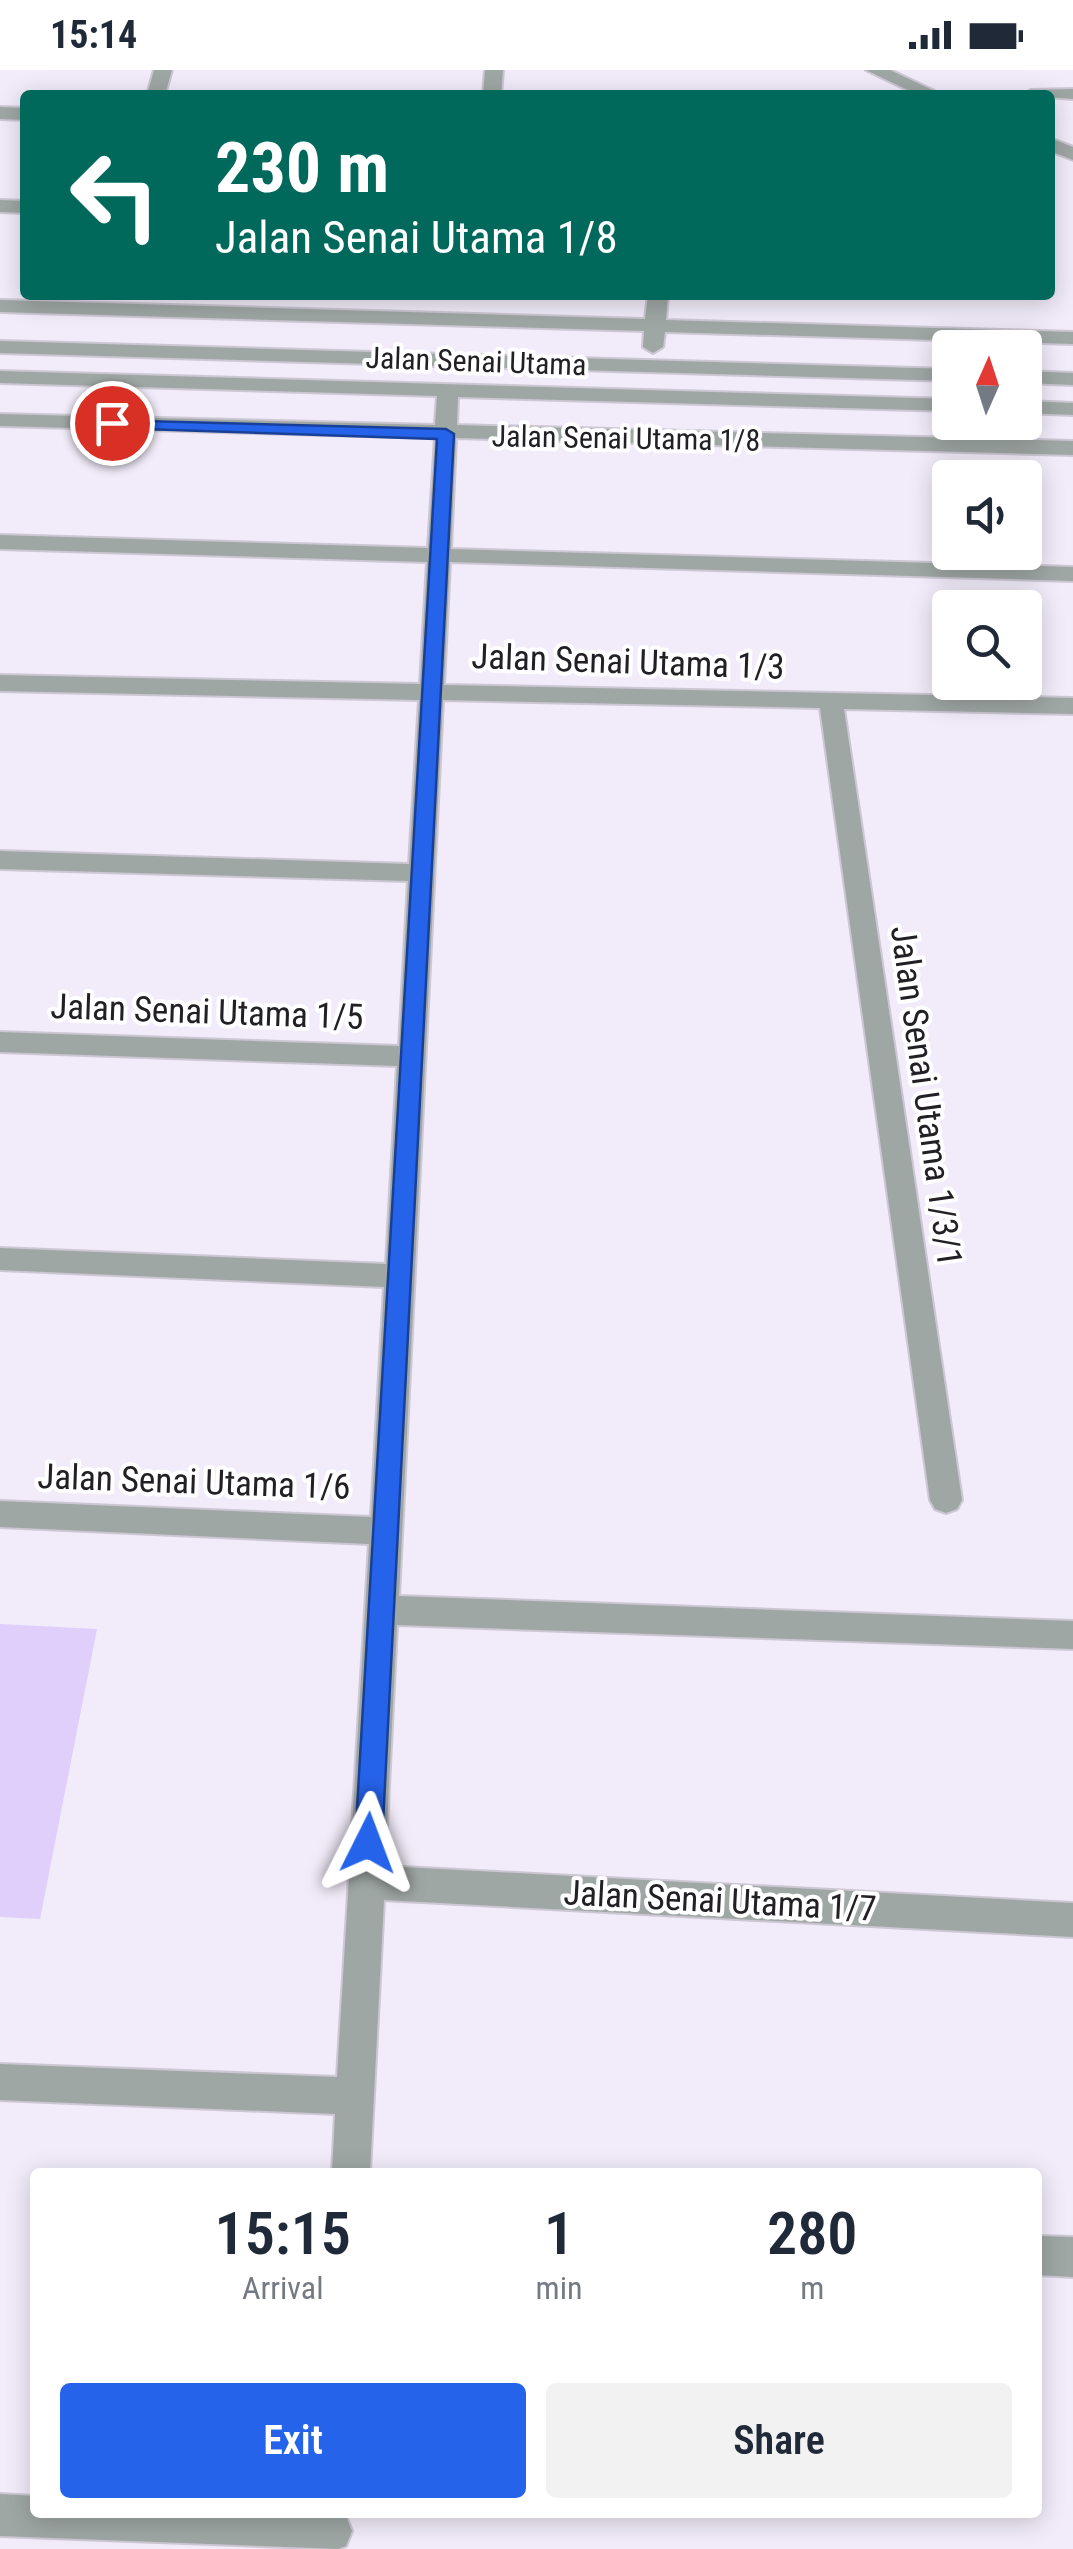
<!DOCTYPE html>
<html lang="en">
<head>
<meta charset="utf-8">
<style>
  :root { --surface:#fff; --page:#f2f2f3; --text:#1f2937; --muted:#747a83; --accent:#2563eb }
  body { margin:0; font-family:"Roboto Condensed",sans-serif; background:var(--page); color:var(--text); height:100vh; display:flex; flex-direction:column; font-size:38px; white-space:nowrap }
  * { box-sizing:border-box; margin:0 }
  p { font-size:32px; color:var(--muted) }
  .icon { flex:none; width:55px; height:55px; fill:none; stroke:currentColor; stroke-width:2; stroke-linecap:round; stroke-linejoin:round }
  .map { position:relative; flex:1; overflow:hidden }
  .side { position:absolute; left:30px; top:2098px; width:1012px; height:350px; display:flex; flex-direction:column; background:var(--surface); border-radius:10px; box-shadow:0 5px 25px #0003 }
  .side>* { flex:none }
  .banner { position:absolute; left:20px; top:20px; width:1035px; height:210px; border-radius:10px; box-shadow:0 5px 25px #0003; background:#00695c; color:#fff; overflow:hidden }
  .needle { width:65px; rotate:3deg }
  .tools { position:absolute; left:932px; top:260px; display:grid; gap:20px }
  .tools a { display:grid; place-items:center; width:110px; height:110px; border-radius:10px; background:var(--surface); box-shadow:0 5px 25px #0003; font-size:50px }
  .pin { position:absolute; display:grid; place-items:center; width:85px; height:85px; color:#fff; margin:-42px; border:5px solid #fff; border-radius:50%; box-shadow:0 2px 10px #0007 }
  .me { position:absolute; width:110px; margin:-55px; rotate:3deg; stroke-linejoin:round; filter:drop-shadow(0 0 8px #0008) }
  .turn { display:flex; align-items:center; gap:35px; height:210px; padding:0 30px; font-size:45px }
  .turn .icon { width:130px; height:130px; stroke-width:2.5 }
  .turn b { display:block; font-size:70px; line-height:85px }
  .eta { display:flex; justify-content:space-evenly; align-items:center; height:170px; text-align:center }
  .eta b { font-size:60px; font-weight:600; line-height:70px }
  .action { display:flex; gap:20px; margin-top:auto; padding:20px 30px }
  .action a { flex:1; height:115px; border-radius:10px; background:var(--accent); color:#fff; font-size:40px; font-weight:600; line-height:115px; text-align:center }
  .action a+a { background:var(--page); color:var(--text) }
  .status { display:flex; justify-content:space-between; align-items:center; height:70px; padding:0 50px; background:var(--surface); direction:ltr }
  .status svg { height:28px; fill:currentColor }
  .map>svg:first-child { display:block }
  .green { fill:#e0cefb }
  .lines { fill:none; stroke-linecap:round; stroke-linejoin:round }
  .minor-casing { stroke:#cdc7d4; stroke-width:4 }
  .minor { fill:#9fa7a5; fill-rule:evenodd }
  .route { fill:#2563eb; stroke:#184099; stroke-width:2.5 }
  .labels { text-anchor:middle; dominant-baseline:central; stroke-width:8; stroke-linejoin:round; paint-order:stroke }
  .far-street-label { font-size:30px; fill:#222025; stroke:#fff }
  .street-label { font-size:35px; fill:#222025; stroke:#fff }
</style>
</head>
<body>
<div class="status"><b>15:14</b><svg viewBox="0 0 49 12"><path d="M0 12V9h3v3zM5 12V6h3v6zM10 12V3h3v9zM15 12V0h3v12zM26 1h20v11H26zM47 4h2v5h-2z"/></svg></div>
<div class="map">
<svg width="1073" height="2479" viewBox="0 0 1073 2479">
  <rect width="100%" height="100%" fill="#f2ecfa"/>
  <!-- green -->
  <path class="green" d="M0,1554L97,1559L40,1849L0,1847Z"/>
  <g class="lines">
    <defs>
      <g id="minor">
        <path d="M154,0H172L165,25H147Z"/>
        <path d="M485,0H503L501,25H483Z"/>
        <path d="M866,0H890L943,25H918Z"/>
        <path d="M1073,19V29L1022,25L1031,20Z"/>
        <path d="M0,37L25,38V50L0,49Z"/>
        <path d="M1050,68L1073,77V90L1050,81Z"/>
        <path d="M0,130L25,131V143L0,142Z"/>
        <path d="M648,225H668L666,250L1073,262V274L665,262L663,277L653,283L643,277L644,261L0,242V230L645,249Z"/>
        <path d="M0,271L950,299V311L0,283Z"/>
        <path d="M0,301L950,329V341L458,327L457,355L1073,371V385L456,368L451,479L1073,497V511L450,492L444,615L1073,628V644L844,639L962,1430L957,1439L946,1443L935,1439L930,1430L820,638L443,630L399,1526L1073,1551V1579L397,1555L385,1796L1073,1833V1867L384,1830L370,2102H332L335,2044L0,2030V1994L337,2007L369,1474L0,1457V1431L371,1447L384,1217L0,1200V1178L386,1194L397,996L0,982V962L399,976L408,811L0,799V781L409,794L419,630L0,621V605L420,614L427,492L0,479V465L428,478L435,368L0,356V344L435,355L437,326L0,313Z"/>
        <path d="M1025,301L1073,303V315L1025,313Z"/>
        <path d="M1025,331L1073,333V345L1025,343Z"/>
        <path d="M1038,2166L1073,2167V2207L1038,2205Z"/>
        <path d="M0,2424L35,2426V2442H337L346,2446L352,2461L346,2476L338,2479L0,2466Z"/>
      </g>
    </defs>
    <!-- minor casing -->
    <use href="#minor" class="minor-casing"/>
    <!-- minor -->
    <use href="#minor" class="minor"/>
  </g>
  <!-- route -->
  <path class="route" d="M106,350L446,359L454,364L382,1773L378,1782L368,1786L359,1782L355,1773L437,369L112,358L106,357Z"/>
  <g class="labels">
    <!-- far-street labels -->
    <g class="far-street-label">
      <text transform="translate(476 291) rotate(2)">Jalan Senai Utama</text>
      <text transform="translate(626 368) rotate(1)">Jalan Senai Utama 1/8</text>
    </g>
    <!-- street labels -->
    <g class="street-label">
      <text transform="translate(628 592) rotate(2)">Jalan Senai Utama 1/3</text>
      <text transform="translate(207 942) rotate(2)">Jalan Senai Utama 1/5</text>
      <text transform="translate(926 1026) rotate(82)">Jalan Senai Utama 1/3/1</text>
      <text transform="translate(194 1412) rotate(2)">Jalan Senai Utama 1/6</text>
      <text transform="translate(720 1831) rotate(3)">Jalan Senai Utama 1/7</text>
    </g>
  </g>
</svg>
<div class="tools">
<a><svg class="needle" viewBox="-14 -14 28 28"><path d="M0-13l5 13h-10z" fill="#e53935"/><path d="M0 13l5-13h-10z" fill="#747a83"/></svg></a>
<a><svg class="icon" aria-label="sound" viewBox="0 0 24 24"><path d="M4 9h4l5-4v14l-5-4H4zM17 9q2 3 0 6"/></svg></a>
<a><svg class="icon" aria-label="search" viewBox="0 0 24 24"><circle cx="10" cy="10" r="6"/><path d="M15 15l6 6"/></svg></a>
</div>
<div class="pin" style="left:112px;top:353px;background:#d93025"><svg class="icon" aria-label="arrive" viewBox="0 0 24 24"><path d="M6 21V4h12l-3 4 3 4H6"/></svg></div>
<svg class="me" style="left:368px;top:1773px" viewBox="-20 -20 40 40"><path d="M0-17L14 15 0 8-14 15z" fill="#2563eb" stroke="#fff" stroke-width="4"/></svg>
<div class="banner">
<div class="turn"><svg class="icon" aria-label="left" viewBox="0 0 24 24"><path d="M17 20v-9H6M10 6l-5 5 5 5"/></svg><div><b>230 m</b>Jalan Senai Utama 1/8</div></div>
</div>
<section class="side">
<div class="eta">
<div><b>15:15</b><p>Arrival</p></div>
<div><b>1</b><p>min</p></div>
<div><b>280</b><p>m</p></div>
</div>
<div class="action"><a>Exit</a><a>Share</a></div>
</section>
</div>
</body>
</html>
